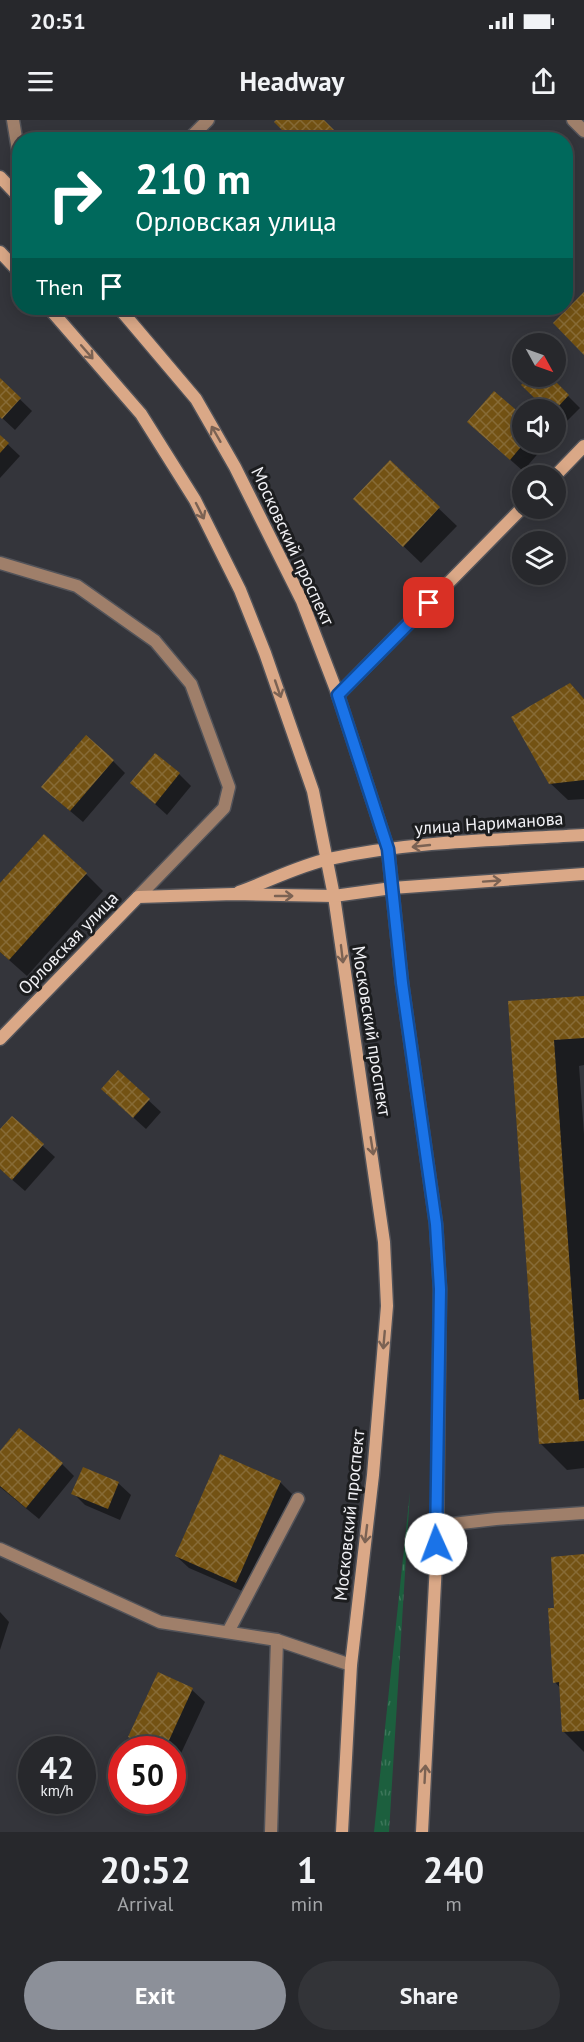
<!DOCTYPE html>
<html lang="en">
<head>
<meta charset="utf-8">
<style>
  :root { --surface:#27282c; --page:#333438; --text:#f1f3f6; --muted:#a4a6a9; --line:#434448; --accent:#8c9099 }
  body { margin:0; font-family:"PT Sans",sans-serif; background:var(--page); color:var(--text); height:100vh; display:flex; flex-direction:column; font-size:22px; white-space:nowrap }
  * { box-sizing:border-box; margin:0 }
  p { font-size:20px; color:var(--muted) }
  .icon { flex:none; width:33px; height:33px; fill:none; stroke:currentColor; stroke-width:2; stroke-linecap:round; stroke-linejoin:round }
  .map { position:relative; height:1712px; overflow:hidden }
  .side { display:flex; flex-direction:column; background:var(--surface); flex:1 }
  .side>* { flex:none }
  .hud { position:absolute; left:12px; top:12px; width:561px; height:183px; border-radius:24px; box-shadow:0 3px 15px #0003,0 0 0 2px var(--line); background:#00695c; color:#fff; overflow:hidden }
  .needle { width:39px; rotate:130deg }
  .controls { position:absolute; left:512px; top:213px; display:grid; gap:12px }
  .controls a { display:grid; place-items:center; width:54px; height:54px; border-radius:50%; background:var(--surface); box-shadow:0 3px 15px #0003,0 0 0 2px var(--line); font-size:30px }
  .speed { position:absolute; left:18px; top:1616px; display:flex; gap:12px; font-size:30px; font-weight:700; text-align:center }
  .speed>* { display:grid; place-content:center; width:78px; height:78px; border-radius:50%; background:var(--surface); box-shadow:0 3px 15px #0003,0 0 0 2px var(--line); line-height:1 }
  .speed small { font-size:15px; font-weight:400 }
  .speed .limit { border:9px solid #d22; background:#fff; color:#111 }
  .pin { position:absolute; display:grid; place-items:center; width:51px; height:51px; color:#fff; margin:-26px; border-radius:12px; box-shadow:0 3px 9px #0006 }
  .me { position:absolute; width:66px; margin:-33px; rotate:358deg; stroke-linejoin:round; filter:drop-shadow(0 0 4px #0008) }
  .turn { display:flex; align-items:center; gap:21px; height:126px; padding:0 24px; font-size:27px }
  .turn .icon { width:78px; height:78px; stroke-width:2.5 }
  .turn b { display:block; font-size:42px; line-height:51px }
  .then { display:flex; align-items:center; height:57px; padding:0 24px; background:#0003; gap:12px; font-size:22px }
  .eta { display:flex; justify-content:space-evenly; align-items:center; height:102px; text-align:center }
  .eta b { font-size:36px; font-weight:700; line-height:42px }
  .primary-button { display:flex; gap:12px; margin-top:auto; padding:12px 24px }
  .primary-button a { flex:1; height:69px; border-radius:36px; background:var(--accent); color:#fff; font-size:24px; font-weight:700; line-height:69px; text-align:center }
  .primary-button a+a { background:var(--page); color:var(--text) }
  .status { display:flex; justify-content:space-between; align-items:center; height:42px; padding:0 30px; background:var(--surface); direction:ltr }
  .status svg { height:16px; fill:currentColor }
  header { display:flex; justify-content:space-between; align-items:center; height:78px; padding:0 24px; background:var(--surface); font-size:27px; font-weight:700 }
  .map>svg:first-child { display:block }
  .grass { fill:url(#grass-tufts) }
  .shadow { fill:#0007 }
  .building { fill:url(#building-cross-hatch) }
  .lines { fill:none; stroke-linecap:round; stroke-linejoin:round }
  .lane-casing { stroke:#525359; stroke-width:15 }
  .street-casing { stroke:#525359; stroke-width:15 }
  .secondary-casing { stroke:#525359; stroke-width:15 }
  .lane { stroke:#9f7f6a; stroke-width:12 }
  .street { stroke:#9f7f6a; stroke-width:12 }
  .secondary { stroke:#daa887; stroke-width:12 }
  .oneway { stroke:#7b6253 }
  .route-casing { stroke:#114b97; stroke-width:15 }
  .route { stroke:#1a73e8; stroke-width:10 }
  .labels { text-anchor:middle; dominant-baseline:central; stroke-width:6; stroke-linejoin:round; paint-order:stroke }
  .street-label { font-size:18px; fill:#f2f2f6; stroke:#1c1d1f }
</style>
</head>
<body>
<div class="status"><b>20:51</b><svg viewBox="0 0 49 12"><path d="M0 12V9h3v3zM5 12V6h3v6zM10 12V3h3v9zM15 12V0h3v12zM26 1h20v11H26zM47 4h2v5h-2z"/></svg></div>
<header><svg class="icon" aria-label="menu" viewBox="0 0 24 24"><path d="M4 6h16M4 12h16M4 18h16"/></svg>Headway<svg class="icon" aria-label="share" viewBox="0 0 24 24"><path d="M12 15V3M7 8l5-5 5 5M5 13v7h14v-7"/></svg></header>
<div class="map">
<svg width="584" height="1712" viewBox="0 0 584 1712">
  <defs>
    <pattern id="grass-tufts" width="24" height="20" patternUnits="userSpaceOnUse" patternTransform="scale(1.5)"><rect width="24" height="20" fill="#1c5f3e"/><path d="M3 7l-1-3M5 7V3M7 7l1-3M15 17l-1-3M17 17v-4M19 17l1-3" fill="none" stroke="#3d765a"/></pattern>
    <pattern id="building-cross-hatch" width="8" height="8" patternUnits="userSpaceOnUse" patternTransform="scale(1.5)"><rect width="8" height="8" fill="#735213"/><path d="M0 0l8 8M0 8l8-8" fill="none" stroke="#876b36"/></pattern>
  </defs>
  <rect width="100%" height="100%" fill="#34353b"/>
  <!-- grass -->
  <path class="grass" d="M410,1372L389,1712H374Z"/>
  <!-- shadow -->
  <g class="shadow">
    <path d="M548,256L580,288L564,304L555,295Z"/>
    <path d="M0,260L32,291L15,310L0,296Z"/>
    <path d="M522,297V322H548L523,351L481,314Z"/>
    <path d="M0,317L20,336L0,358Z"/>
    <path d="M390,342L457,406L421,443L372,396Z"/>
    <path d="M570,565L584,579V679L568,680L550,663Z"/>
    <path d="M113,641L125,653L83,702L56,679Z"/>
    <path d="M179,654L191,666L167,695L132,663Z"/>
    <path d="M86,754L103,771L27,856L0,832V765Z"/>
    <path d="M584,877V945L579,946L584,1014V1348L567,1350L541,1324L510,883Z"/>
    <path d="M118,952L161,992L146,1009L115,981Z"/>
    <path d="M12,998L55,1037L25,1071L0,1049V1012Z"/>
    <path d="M0,1333L62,1344L74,1356L39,1399L0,1367Z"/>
    <path d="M280,1362L292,1374L249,1474L189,1448L176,1436Z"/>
    <path d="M118,1363L131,1375L120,1400L85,1385L73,1373Z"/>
    <path d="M584,1436V1632L564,1612L561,1569L555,1562L556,1490Z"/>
    <path d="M0,1492L9,1502L0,1530Z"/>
    <path d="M159,1554L192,1570L205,1582L176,1644L172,1642V1629H143L130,1616Z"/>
  </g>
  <!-- building -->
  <g class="building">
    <path d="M276,0H324L342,18L340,20H292L274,2Z"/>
    <path d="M584,172V235L553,203Z"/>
    <path d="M529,256H550L569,275L555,290H547L521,265Z"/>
    <path d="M0,258L21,278L2,299L0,297Z"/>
    <path d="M494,271L522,295V322H525L510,340L467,302Z"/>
    <path d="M0,315L9,323L0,333Z"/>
    <path d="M390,340L440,387L403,427L353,379Z"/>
    <path d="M570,563L584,579V660L549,664L511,597Z"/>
    <path d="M86,615L114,640L70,691L41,667Z"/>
    <path d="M155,633L180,653L155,684L130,663Z"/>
    <path d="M44,714L87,753L9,840L0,832V763Z"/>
    <path d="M584,876V918L554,920L579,1280L584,1279V1321L539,1324L508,881Z"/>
    <path d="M118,950L150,979L133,998L101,969Z"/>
    <path d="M12,996L44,1024L12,1060L0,1049V1009Z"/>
    <path d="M19,1308L63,1343L26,1388L0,1366V1331Z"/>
    <path d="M220,1334L281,1361L236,1463L175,1436Z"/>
    <path d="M83,1347L119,1362L108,1389L71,1374Z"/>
    <path d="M584,1434V1611L562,1612L559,1562L553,1563L548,1488H554L551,1437Z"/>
    <path d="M158,1552L193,1568L165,1629H156L128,1617Z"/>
  </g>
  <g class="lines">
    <defs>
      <g id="lane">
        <path d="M13,0L20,42"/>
        <path d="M435,1406L496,1399L584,1393"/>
        <path d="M228,1512L298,1379"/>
      </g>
      <g id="street">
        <path d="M573,0L584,11"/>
        <path d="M188,20L208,0"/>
        <path d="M0,443L77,466L155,521L191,564L229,667L224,688L138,777"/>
        <path d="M0,1429L160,1502L277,1520L351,1545"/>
        <path d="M271,1712L277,1520"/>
      </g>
      <g id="secondary">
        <path d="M0,57L20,78"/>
        <path d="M0,132L20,153"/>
        <path d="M49,188L141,294L195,380L240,470L265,533L313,671L334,776L384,1122L387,1186L373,1355L351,1545L342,1712"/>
        <path d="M119,188L196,279L235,347L302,481L338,575L388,729L402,863L436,1104L440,1169L437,1424L422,1712"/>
        <path d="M555,356L584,326"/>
        <path d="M338,575L522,388"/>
        <path d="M239,772C267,762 300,745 329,739C412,721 499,720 584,715"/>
        <path d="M0,919L138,777L234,774L334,776L392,768L584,754"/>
      </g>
    </defs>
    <!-- lane casing -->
    <use href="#lane" class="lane-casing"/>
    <!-- street casing -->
    <use href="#street" class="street-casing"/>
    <!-- secondary casing -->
    <use href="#secondary" class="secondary-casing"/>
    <!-- lane -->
    <use href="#lane" class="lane"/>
    <!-- street -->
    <use href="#street" class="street"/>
    <!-- secondary -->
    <use href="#secondary" class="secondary"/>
  </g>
  <!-- one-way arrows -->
  <defs><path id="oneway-shaft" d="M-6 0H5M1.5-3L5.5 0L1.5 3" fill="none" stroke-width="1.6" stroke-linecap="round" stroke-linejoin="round" transform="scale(1.5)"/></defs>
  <g class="oneway">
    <use href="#oneway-shaft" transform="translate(87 232) rotate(49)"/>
    <use href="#oneway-shaft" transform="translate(216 314) rotate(-120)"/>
    <use href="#oneway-shaft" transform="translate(200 391) rotate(63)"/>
    <use href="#oneway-shaft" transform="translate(278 569) rotate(71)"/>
    <use href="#oneway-shaft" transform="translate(421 726) rotate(174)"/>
    <use href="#oneway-shaft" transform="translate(492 761) rotate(-4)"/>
    <use href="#oneway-shaft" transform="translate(284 776)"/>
    <use href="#oneway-shaft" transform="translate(342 834) rotate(83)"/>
    <use href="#oneway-shaft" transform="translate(372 1026) rotate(81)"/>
    <use href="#oneway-shaft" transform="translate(384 1220) rotate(95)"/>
    <use href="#oneway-shaft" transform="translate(366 1414) rotate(97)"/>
    <use href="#oneway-shaft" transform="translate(425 1654) rotate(-87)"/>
  </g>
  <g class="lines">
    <defs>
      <path id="route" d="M429,483L338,575L388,729L402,863L436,1104L440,1169L436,1424"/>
    </defs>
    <!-- route casing -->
    <use href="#route" class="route-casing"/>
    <!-- route -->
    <use href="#route" class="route"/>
  </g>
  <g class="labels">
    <!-- street labels -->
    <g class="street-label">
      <text transform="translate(293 426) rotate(65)">Московский проспект</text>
      <text transform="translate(489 703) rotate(-4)">улица Нариманова</text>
      <text transform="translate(68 823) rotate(-46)">Орловская улица</text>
      <text transform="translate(372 911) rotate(81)">Московский проспект</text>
      <text transform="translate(349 1395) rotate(-84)">Московский проспект</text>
    </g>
  </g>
</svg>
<div class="controls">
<a><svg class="needle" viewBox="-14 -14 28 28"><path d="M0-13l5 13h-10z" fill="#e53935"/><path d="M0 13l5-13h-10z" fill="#a4a6a9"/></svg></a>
<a><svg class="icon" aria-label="sound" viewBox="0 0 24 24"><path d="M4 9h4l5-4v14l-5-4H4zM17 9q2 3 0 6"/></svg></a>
<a><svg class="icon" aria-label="search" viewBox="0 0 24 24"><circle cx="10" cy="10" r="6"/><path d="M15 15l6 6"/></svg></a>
<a><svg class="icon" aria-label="layers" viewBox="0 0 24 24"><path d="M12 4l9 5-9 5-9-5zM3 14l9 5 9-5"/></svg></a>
</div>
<div class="speed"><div>42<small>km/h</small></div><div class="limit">50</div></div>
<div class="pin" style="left:429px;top:483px;background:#d93025"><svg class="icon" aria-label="arrive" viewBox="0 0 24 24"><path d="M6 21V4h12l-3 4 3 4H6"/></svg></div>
<svg class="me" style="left:436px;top:1424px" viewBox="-20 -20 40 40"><circle r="19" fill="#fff"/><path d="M0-13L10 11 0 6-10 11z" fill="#1a73e8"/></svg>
<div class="hud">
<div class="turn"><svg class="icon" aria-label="right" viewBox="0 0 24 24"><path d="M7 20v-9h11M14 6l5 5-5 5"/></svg><div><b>210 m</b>Орловская улица</div></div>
<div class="then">Then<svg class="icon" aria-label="arrive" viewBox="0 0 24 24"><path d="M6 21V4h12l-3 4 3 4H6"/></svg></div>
</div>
</div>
<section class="side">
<div class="eta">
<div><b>20:52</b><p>Arrival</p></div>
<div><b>1</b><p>min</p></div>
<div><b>240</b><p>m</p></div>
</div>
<div class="primary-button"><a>Exit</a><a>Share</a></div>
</section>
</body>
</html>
